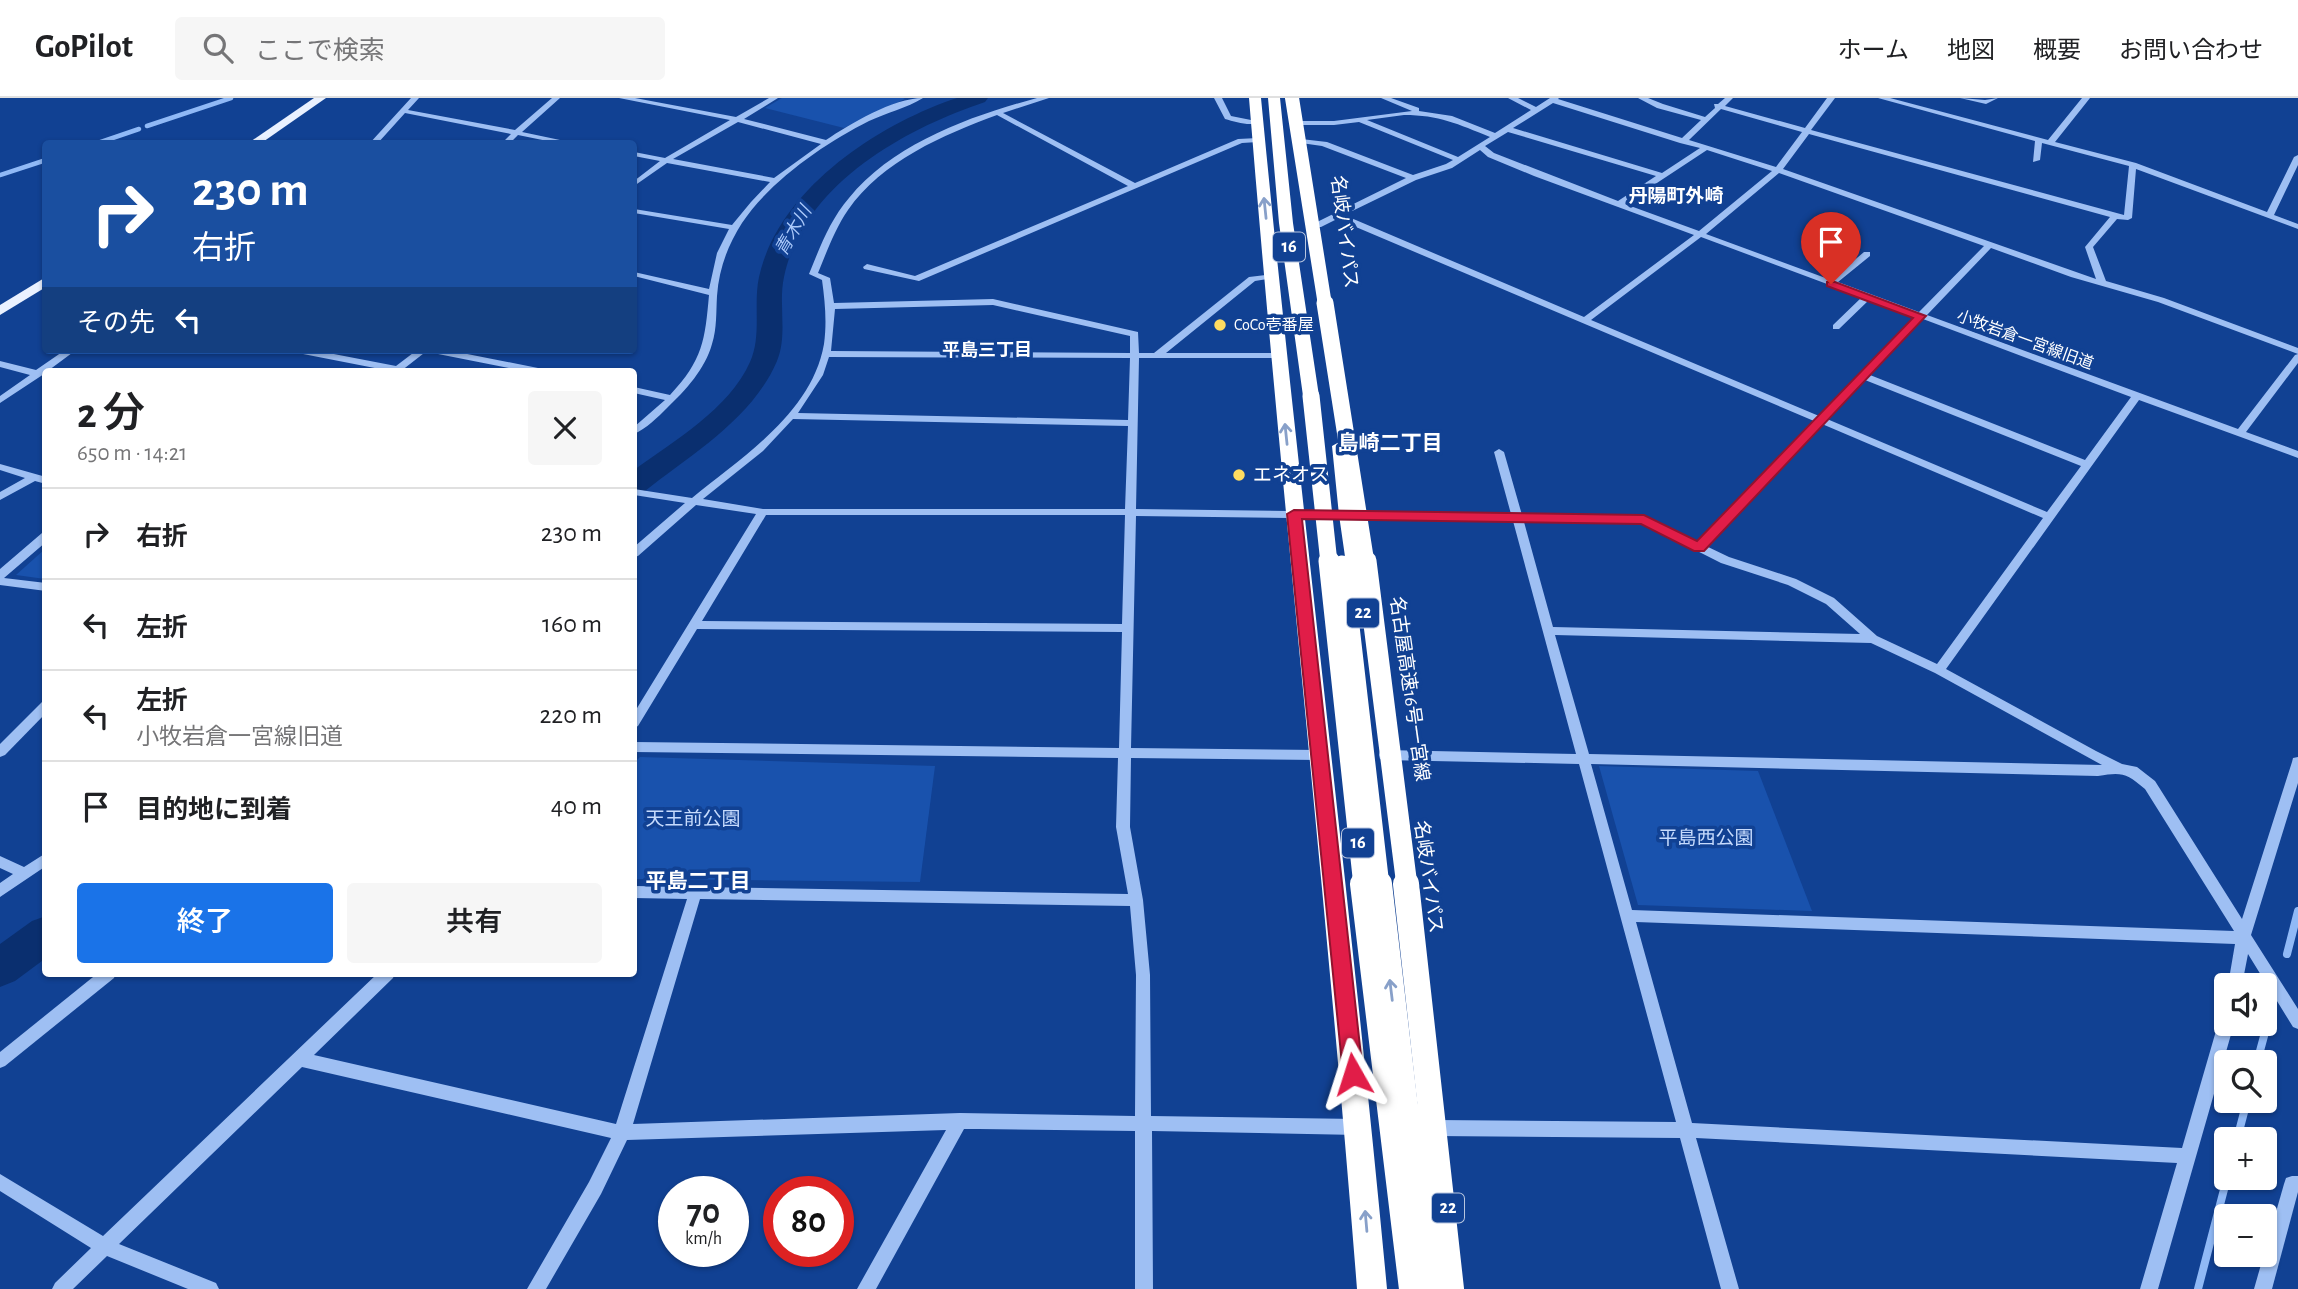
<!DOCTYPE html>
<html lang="ja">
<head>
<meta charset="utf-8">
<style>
  :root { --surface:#fff; --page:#f6f6f6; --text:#202124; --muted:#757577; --line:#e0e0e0; --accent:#1a73e8 }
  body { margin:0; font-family:"Alegreya Sans","Noto Sans JP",sans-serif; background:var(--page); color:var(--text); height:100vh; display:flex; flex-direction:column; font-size:26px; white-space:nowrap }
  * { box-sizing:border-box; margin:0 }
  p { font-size:23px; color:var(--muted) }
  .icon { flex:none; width:38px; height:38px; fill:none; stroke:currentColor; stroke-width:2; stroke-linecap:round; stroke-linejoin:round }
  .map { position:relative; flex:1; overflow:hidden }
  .details { position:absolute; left:42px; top:270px; width:595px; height:609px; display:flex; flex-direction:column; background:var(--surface); border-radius:7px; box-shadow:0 2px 5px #0004 }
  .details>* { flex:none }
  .banner { position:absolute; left:42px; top:42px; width:595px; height:214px; border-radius:7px; box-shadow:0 2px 5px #0004; background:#1a4fa0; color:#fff; overflow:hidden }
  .fabs { position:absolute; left:2214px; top:875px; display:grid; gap:14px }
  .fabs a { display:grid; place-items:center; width:63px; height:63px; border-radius:7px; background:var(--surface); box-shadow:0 2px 5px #0004; font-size:35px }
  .speed { position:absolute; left:658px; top:1078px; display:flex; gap:14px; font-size:35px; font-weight:700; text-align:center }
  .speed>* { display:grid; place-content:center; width:91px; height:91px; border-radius:50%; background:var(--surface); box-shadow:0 2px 5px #0004; line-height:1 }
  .speed small { font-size:18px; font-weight:400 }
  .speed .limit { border:10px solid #d22; background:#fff; color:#111 }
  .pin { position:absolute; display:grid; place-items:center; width:60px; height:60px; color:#fff; margin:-72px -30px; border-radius:50% 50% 50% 0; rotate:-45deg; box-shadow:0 0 7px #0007 }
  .pin .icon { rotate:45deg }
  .me { position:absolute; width:77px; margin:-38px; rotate:354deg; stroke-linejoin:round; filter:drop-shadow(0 0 5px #0008) }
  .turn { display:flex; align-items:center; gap:24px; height:147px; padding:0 35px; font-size:32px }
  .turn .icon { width:91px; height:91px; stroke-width:2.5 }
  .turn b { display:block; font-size:49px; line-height:60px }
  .then { display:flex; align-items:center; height:66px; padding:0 35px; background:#0003; gap:14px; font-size:26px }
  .round { display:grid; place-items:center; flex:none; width:74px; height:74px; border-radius:7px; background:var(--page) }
  .overview { display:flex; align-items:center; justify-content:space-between; height:119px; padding:0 35px }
  h1 { font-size:42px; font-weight:600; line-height:52px }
  .button { display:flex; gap:14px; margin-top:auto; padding:14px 35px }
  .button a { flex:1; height:80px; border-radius:7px; background:var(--accent); color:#fff; font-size:28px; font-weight:600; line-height:80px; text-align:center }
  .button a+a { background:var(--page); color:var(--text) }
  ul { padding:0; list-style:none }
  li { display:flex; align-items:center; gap:21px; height:91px; padding:0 35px; border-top:2px solid var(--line) }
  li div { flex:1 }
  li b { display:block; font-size:26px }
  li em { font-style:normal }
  header { display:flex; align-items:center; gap:42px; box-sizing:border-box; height:98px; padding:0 35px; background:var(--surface); border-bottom:2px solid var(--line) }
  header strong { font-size:33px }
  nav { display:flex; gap:38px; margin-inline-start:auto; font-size:24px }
  .search { width:490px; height:63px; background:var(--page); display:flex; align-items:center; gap:18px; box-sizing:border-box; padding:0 24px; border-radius:7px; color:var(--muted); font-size:26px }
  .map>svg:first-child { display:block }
  .green { fill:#1952ad }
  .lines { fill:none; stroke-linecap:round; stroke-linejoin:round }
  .stream-far1 { stroke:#90b9f6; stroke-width:4.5 }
  .stream { stroke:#90b9f6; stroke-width:8 }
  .river { fill:#0a2f6f; fill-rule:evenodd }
  .minor { fill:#9ebff3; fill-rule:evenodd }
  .major { fill:#eaf1ff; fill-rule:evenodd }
  .highway { fill:#fff; fill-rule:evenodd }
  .highway-bridge-far3 { stroke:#fff; stroke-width:14 }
  .highway-bridge-far2 { stroke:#fff; stroke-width:17 }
  .highway-bridge-far1 { stroke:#fff; stroke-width:21 }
  .highway-bridge { stroke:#fff; stroke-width:26 }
  .oneway { stroke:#88a0c9 }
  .route { fill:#e11d48; stroke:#92132f; stroke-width:2 }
  .poi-dot { fill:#ffdc60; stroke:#114193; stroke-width:2.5 }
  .labels { text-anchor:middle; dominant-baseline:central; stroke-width:7; stroke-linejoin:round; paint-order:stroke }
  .far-poi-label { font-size:16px; fill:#fff; stroke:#114193; text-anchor:start }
  .far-street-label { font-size:16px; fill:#fff; stroke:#114193 }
  .far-water-label { font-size:18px; font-style:italic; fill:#abc9fa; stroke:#114193 }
  .shield { fill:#114193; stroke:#b8c6df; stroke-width:2 }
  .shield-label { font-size:18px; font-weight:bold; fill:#fff }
  .far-neighbourhood-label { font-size:18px; font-weight:bold; fill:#fff; stroke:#114193 }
  .far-quarter-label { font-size:19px; font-weight:bold; fill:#fff; stroke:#114193 }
  .street-label { font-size:19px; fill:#fff; stroke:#114193 }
  .poi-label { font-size:19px; fill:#fff; stroke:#114193; text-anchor:start }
  .park-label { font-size:19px; fill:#c6dbfd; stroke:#114193 }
  .neighbourhood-label { font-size:21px; font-weight:bold; fill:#fff; stroke:#114193 }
</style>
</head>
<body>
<header>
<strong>GoPilot</strong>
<div class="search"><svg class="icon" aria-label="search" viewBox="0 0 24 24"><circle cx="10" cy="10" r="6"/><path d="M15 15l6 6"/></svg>ここで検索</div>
<nav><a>ホーム</a><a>地図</a><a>概要</a><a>お問い合わせ</a></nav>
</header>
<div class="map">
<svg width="2298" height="1191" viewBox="0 0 2298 1191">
  <rect width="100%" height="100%" fill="#114193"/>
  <!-- green -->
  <g class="green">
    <path d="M782,0H903L905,1L844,30L765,10Z"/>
    <path d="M45,451V481L16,477Z"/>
    <path d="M640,659L935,668L920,784L634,781V665Z"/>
    <path d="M1599,668L1758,673L1812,813L1638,807Z"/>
  </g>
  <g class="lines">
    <!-- stream-far1 -->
    <g class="stream-far1">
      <path d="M147,28L231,0"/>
      <path d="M95,46L139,31"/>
      <path d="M0,77L46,62"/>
    </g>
    <!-- stream -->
    <g class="stream">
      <path d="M2287,856L2298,813"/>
      <path d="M2257,964L2267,927"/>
      <path d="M2237,1041L2247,1003"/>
      <path d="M2198,1191L2227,1080"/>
    </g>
    <!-- river -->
    <g class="river">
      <path d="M957,0H988L985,4C904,31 803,87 784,179C778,207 788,236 777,263C753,320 691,357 645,393L634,395V372C674,343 729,311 750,264C762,237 753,207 759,179C778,92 878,26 957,0Z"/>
      <path d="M46,818V860L15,883L0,889V846L32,823Z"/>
    </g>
    <!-- minor -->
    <g class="minor">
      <path d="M411,0H419L408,12L515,32L552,0H560L522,34L579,46H562L518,37L509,46H501L511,36L405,15L377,46H369Z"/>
      <path d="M619,0H635L736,19L769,0H778L744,21L826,42C850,26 893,0 923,0C907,10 886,15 869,23C825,45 770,83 742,125C728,147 719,170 717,198C716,214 717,230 712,246C705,271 686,292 667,310C658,319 646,331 634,336V329L665,302L634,295V289L670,297C703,262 705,242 709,197L634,178V174L709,191L717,155L729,131L634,115V111L732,127L751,104L770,84L667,65L634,88V83L660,63L634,58V54L665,60L730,22ZM738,24L821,46L774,80L673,61Z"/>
      <path d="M1037,0H1049L1003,15L1135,85L1238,41L1258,40L1262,42L1258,44L1242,45L919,183L864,171L863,169L867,166L915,178L1128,88L997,17C943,37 882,63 848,112C835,131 827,153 818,175L830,180L834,205L993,201L1138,234L1139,255H1154L1249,179L1274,176V180L1255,183L1166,255H1278L1281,256V260H1139L1136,411L1511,416L1494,354L1499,351L1504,354L1522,417L1644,418L1698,444L1814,323L1337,121L1321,129H1315V125L1406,80L1322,48L1301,45V41L1327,44L1413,77L1446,66L1453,62L1359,24L1334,27H1300L1296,25L1297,23H1334L1412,13L1381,0H1391L1419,10V13L1452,18L1495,35L1531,12L1508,0H1518L1536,9L1550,0H1559L1558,1L1682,40L1701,22L1657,10L1638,0H1648L1663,6L1705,19L1715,10L1714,6H1718L1725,0H1733L1725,8L1805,30L1827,0H1835L1811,32L2124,117L2129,68L2042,45L2040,62L2033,64L2035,43L1878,0H1890L2048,42L2082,0H2090L2055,44L2136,65L2267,114L2294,59L2298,57V67L2274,117L2298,126V131L2136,71L2132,120L2128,122L2117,121L2093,149L2106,183L2164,200L2298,250V256L2158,204L2071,179L1991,150L1927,217L2238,331L2295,257L2298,256V265L2246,334L2298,353V360L2139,302L1946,571L2096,653L2122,666L2137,669L2155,683L2242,821L2292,664L2293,660L2298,659V685L2251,837L2298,911V931L2293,929L2248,856L2242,887H2228L2235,846L1636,824L1692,1025L2182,1050L2218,926L2221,921L2226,919V926H2234L2158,1191H2140L2177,1065L1696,1040L1739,1191H1721L1680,1040L1435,1038L1429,1035L1427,1030L1429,1025L1435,1022L1676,1024L1579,666L1385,662L1380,661L1379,657L1380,653L1385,652L1576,656L1513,423L1136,418L1131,650L1319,652L1324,653L1325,657L1324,661L1319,662L1131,660L1130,729L1143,802L1150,877L1151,1018L1358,1021L1364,1024L1366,1029L1364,1034L1358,1037L1152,1033L1153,1191H1135V1033L979,1031H964L876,1191H857L946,1032L627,1042L601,1096L546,1191H527L589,1084L611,1040L302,969L119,1146L216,1185L219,1191H188L107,1158L73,1191H52L55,1185L91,1150L0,1093V1076L103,1138L378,875H395L393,880L314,957L616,1026L687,801L634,800V788L1128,796L1116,729L1118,660L634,654V644L1119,650L1122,534L697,531L638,628L634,630V615L756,416L696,407L638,458L634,459V449L685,405L634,397V391L692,400C742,359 812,315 824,246C827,224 825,204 822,182L809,176C820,149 830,122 849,100C894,45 971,18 1037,0ZM1553,5L1680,45L1700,50L1662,75L1513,30ZM1721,11L1802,34L1776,69L1689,42ZM1404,17C1439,17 1458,26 1490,39L1458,59L1367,22ZM1508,34L1656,78L1618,103L1494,55L1485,48ZM1809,36L2110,119L2085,149L2096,181L1783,71ZM1480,52L1488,59L1534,78L1694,137L1584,219L1344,117L1416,82L1452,70ZM1707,52L1772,73L1699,133L1625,106ZM1779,75L1984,148L1919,214L1838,184L1870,158V154H1864L1831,182L1706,136ZM1701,139L1862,199L1833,227V231H1839L1869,202L1915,219L1819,318L1591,222ZM993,207L1130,238V255L831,253L835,211ZM1923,221L2131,299L2085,362L1870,277ZM829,259L1130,260L1128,322L798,315L823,277ZM1865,282L2081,368L2047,414L1827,321ZM793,321L1128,328L1125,411H763L703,401L763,353ZM1822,326L2043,420L1937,566L1877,538L1834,500L1796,481L1729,459L1706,448ZM766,417H1125L1122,526L702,523ZM1524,424L1642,425L1721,465L1788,487L1826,506L1860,536L1553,529ZM1555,537L1871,545L1935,575L2102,667L1589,656ZM1591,666L2098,678C2122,674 2126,675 2145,691L2234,833L1632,812ZM700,801L1130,808L1136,877L1135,1018L960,1015L633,1026Z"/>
      <path d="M1214,0H1222L1231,18L1261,24C1250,29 1236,24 1225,21Z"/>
      <path d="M1960,0L1985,2L1998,0L1986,6Z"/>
      <path d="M65,252H76L41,278L0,305V298L30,277L0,269V263L36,272Z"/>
      <path d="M293,252H313L396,268L417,252H428L401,273H390L298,255Z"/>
      <path d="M428,252H447L538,270L543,273H524L433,255Z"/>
      <path d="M0,366L46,379V386L35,383L0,402V394L25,380L0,372Z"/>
      <path d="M42,435H46V444L4,480L46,485V493L0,487V471Z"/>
      <path d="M46,603V615L5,657L0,659V646L42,604Z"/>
      <path d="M46,755V768L0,799V785L13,776L0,770V758L24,769Z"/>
      <path d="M98,875H116L114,880L5,968L0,970V954Z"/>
      <path d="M2292,1078H2298V1094L2272,1191H2254L2284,1086L2286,1080Z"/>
    </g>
    <!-- major -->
    <g class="major">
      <path d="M314,0H326L260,46H247Z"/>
      <path d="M46,179V189L0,217V207Z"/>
    </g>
    <!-- highway -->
    <g class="highway">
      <path d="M1249,0H1261C1299,397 1350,794 1387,1191H1357C1326,794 1281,397 1249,0Z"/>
      <path d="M1268,0H1280L1293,125L1319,298L1311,303L1303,298L1279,125Z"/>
      <path d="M1341,343L1350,348L1357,417L1373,514L1370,519H1356L1353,514L1339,417L1332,348Z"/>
      <path d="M1405,996L1415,1000L1419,1009L1443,1191H1413L1391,1009L1395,1000Z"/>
    </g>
    <!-- highway-bridge-far3 -->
    <path class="highway-bridge-far3" d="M1292,0L1325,207"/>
    <!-- highway-bridge-far2 -->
    <g class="highway-bridge-far2">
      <path d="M1325,205L1366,465"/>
      <path d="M1311,298L1329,465"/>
    </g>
    <!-- highway-bridge-far1 -->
    <g class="highway-bridge-far1">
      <path d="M1329,463L1364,788"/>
      <path d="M1366,463L1407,788"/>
      <path d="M1342,468L1379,788"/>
    </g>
    <!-- highway-bridge -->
    <g class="highway-bridge">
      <path d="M1363,786L1412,1191"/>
      <path d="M1379,786L1405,1009"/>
      <path d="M1406,786L1451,1191"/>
    </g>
  </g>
  <!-- one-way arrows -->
  <defs><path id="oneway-shaft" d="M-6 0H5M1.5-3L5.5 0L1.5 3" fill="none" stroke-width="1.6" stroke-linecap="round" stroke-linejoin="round" transform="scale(1.75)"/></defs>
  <g class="oneway">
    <use href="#oneway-shaft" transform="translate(1265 110) rotate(-96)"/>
    <use href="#oneway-shaft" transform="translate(1286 336) rotate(-96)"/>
    <use href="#oneway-shaft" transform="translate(1391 892) rotate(-97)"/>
    <use href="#oneway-shaft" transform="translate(1366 1123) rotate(-95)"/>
  </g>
  <!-- route -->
  <path class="route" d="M1827,184H1835L1926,218L1704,453H1694L1641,426L1302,421L1363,976L1360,983L1353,985L1346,983L1343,976L1287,416L1294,412L1644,417L1697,443L1913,220L1827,188Z"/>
  <!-- markers -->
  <g class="poi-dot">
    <circle cx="1220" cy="227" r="7"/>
    <circle cx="1239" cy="377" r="7"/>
  </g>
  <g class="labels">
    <!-- far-poi labels -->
    <g class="far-poi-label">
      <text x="1234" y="227">CoCo壱番屋</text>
    </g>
    <!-- far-street labels -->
    <g class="far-street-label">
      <text transform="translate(2025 242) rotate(20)">小牧岩倉一宮線旧道</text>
    </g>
    <!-- far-water labels -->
    <g class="far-water-label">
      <text transform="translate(794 133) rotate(-60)">青木川</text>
    </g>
    <!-- shield labels -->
    <g class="shield">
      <rect x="1273" y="134.5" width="32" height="29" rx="5"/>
      <rect x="1347" y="500.5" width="32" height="29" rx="5"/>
      <rect x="1342" y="730.5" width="32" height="29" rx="5"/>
      <rect x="1432" y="1095.5" width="32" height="29" rx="5"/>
    </g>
    <g class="shield-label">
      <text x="1289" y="149">16</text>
      <text x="1363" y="515">22</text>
      <text x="1358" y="745">16</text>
      <text x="1448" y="1110">22</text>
    </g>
    <!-- far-neighbourhood labels -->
    <g class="far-neighbourhood-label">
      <text x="987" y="253">平島三丁目</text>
    </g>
    <!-- far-quarter labels -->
    <g class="far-quarter-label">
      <text x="1676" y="98">丹陽町外崎</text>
    </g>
    <!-- street labels -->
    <g class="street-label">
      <text transform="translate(1344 134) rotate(83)">名岐バイパス</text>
      <text transform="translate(1409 591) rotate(82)">名古屋高速16号一宮線</text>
      <text transform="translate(1428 779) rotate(82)">名岐バイパス</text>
    </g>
    <!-- poi labels -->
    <g class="poi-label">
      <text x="1253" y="377">エネオス</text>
    </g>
    <!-- park labels -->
    <g class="park-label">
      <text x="693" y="721">天王前公園</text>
      <text x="1706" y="740">平島西公園</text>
    </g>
    <!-- neighbourhood labels -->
    <g class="neighbourhood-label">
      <text x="1390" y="345">島崎二丁目</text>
      <text x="698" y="783">平島二丁目</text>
    </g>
  </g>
</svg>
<div class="fabs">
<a><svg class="icon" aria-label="sound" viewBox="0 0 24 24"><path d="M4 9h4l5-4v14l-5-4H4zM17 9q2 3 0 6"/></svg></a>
<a><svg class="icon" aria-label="search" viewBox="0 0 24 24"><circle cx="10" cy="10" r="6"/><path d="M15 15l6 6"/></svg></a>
<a>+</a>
<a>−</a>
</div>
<div class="speed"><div>70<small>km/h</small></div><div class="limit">80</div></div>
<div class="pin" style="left:1831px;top:186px;background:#d93025"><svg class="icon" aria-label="arrive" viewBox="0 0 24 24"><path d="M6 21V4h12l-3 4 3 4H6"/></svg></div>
<svg class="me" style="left:1353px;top:976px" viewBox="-20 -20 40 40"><path d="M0-17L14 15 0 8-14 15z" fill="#e11d48" stroke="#fff" stroke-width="4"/></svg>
<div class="banner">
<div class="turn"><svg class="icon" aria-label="right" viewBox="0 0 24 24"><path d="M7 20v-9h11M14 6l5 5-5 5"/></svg><div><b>230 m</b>右折</div></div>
<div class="then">その先<svg class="icon" aria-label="left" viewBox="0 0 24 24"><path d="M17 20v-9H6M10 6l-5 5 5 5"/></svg></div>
</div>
<section class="details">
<div class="overview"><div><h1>2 分</h1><p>650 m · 14:21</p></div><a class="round"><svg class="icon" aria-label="close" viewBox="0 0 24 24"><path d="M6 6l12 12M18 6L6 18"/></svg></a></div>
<ul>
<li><svg class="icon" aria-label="right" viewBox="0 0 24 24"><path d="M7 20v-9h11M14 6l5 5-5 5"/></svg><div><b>右折</b></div><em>230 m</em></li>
<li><svg class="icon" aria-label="left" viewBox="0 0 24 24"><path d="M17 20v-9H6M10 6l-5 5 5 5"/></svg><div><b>左折</b></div><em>160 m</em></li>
<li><svg class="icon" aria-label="left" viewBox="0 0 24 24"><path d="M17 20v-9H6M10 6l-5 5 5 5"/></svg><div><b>左折</b><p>小牧岩倉一宮線旧道</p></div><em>220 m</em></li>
<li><svg class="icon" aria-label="arrive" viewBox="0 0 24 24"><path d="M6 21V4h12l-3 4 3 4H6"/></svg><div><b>目的地に到着</b></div><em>40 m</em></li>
</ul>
<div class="button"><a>終了</a><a>共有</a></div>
</section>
</div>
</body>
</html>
